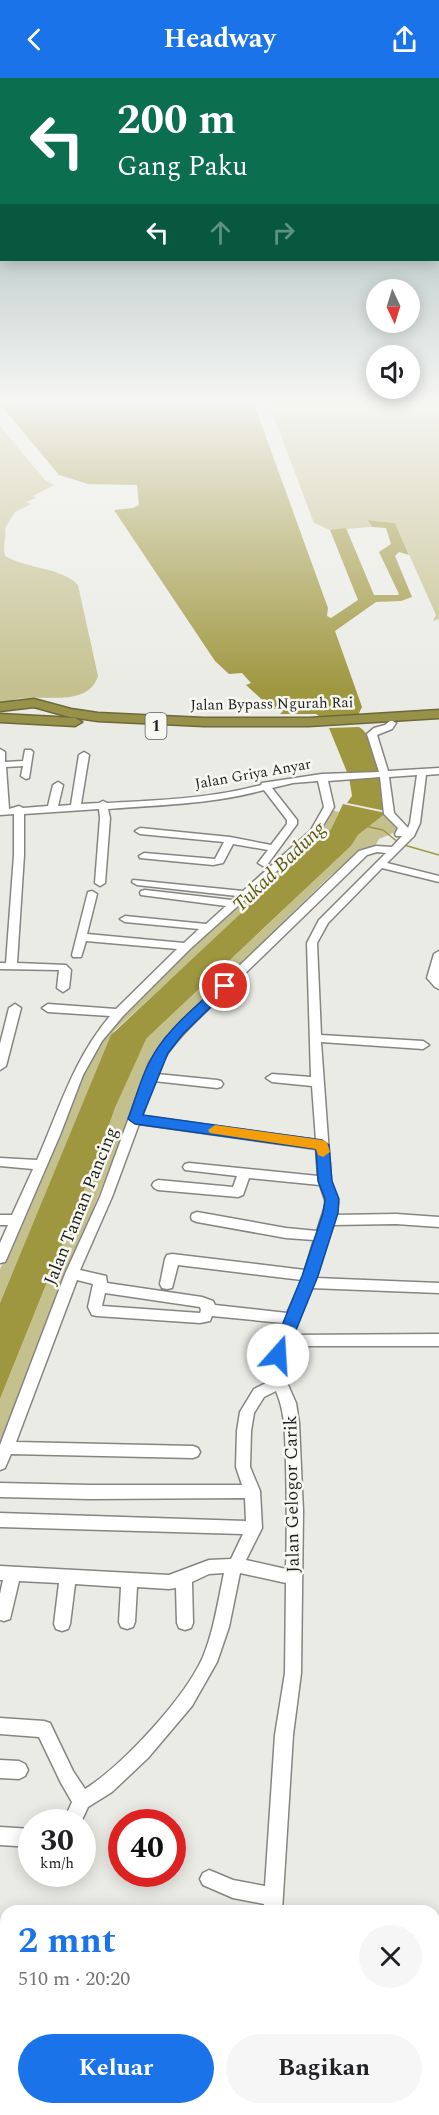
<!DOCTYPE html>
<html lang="id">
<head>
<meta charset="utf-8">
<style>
  :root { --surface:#fff; --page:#f6f6f6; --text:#202124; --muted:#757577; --accent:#1a73e8 }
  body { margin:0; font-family:Spectral,serif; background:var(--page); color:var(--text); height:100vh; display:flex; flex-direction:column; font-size:22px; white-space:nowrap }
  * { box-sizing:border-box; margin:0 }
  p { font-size:20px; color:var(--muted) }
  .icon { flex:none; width:33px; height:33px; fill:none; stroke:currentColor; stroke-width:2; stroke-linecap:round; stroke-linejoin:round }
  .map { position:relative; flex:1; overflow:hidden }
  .drawer { position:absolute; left:0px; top:1827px; width:440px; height:210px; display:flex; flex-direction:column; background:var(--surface); border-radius:18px 18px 0 0; box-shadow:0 3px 15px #0003 }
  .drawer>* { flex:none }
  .banner { position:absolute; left:0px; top:0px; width:440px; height:183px; box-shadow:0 3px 15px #0003; background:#0b6e4f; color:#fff; overflow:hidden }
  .needle { width:39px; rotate:176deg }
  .tools { position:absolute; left:366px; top:201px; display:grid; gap:12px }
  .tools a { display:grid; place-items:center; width:54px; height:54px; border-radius:50%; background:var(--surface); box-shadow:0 3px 15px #0003; font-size:30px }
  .speed { position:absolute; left:18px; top:1731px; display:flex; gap:12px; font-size:30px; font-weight:700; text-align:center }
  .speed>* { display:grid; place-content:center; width:78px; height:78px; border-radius:50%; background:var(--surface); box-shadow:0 3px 15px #0003; line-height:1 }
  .speed small { font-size:15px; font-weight:400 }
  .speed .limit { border:9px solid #d22; background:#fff; color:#111 }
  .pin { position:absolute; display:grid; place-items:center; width:51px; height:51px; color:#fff; margin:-26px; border:3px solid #fff; border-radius:50%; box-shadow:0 2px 6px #0007 }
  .me { position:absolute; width:66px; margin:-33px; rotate:19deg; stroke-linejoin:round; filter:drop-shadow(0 0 4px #0008) }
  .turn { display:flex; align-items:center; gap:21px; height:126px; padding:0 18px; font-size:27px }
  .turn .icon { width:78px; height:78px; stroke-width:2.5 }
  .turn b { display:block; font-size:42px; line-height:51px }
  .lanes { display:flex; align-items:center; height:57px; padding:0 18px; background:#0003; justify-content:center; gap:30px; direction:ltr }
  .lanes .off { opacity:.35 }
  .round { display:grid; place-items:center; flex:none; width:63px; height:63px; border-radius:32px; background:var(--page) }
  .headline { display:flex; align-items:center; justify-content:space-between; height:102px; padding:0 18px }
  h1 { font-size:36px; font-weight:700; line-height:45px; color:var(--accent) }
  .primary-button { display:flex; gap:12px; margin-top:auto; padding:12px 18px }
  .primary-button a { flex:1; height:69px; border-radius:36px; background:var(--accent); color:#fff; font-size:24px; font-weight:700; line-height:69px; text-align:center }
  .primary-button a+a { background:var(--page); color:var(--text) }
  header { display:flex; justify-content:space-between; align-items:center; height:78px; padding:0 18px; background:var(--accent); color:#fff; font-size:27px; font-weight:700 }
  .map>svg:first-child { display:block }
  .green { fill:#c5c18f }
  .water { fill:#9f9740 }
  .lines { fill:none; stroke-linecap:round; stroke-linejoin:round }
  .stream { stroke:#9f9740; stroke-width:1.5 }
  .minor-casing { stroke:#868581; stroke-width:3 }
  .highway-casing { stroke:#6d693a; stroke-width:3 }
  .minor { fill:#fff; fill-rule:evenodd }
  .highway { fill:#97914a; fill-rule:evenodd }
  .route { fill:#1a73e8; stroke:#114b97; stroke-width:1.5 }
  .slow { fill:#f59e0b }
  .labels { text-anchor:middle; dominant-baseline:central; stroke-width:5; stroke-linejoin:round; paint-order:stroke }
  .far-street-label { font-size:15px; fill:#1f1f1d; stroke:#f8f8f3 }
  .shield { fill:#f8f8f3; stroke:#60605d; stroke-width:1.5 }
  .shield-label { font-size:16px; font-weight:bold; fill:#1f1f1d }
  .street-label { font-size:18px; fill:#1f1f1d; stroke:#f8f8f3 }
  .water-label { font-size:20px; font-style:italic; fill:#5e5919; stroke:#f8f8f3 }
</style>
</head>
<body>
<header><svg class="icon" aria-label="back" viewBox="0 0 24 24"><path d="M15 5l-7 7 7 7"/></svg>Headway<svg class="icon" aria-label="share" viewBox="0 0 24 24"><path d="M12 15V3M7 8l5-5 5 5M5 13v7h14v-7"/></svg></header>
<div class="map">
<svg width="439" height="2037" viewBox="0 0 439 2037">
  <rect width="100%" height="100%" fill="#ebebe6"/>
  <!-- green -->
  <g class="green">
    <path d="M269,326H439V541L433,543L436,537L395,445L369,442L372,449L330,452L314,445Z"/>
    <path d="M0,348L45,402L54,407L33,418L36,420L26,424L31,426L15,434L5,450C7,460 2,468 5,478C27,491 61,489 78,507L98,598C89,627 51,618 28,620C18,620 9,623 0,626Z"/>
    <path d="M331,732L339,734L331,751L253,826L114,953L0,1225V1191L35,1115L86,989L102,960L148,910L288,782Z"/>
    <path d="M386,735L400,752L379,761L374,770L362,772L330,798L189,935L152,977L128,1044L0,1365V1321L99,1075L115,1030L144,963L351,768L358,757Z"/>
  </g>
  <!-- water -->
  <g class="water">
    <path d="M0,326H254L328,530L327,538L331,540L358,522L330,452L346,450L374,517H398L399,516L379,474L391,466L386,450L372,449L368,442L395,445L409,477L399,474L395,478L412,519L401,523L376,524L335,553L362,629L357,639L323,641L316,636H280L283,633L271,630L246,607L251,605L242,595L229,596L215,583L114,432L133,430L139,427L137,407L88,406L59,397Z"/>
    <path d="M359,649C378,659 383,713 386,733L347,725L352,718L349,699L329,650Z"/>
    <path d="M343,726L386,735L358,757L351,768L146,961L115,1030L99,1075L0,1321V1225L111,957L331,751Z"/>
  </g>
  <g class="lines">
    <!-- stream -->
    <g class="stream">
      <path d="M365,748L383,752L399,765"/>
      <path d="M404,767L439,777"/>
    </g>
    <defs>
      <g id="minor">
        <path d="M391,642L396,645L392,651L377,657L388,693L439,690V696L426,697L420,745L414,758L387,785L439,798V804L382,790L328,845L317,865L321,957L423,963L429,967L423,971L321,964L331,1103L338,1125L335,1137L396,1136L439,1139V1149L396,1146L332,1147L316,1200L439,1205V1215L311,1210L291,1257L439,1256V1268H288L284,1286V1298L296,1325L299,1345L303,1433L301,1595L293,1657L282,1833H264V1826L233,1820L203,1807L200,1801L203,1795L209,1792L233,1802L265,1808L275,1657L285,1595L286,1505L240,1495L229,1549L217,1584L192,1628L148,1680L112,1714L88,1729L81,1744H63L72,1724L61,1705L39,1659L0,1656V1640L44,1643L50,1645L73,1693L85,1711C122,1688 185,1620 203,1579C214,1552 218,1523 224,1495L209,1496L192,1504L193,1545L191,1550L185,1552L179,1550L177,1545L176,1510L169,1511L137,1509L135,1544L133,1549L127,1551L121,1549L119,1544L121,1509L75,1506L70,1546L68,1551L62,1553L56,1551L54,1546L59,1505L19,1503L10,1541L4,1543L0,1542V1516L3,1502H0V1488L169,1497L209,1482L231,1481L243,1456L0,1449V1435L246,1443L245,1420L90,1421L0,1419V1405L90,1407H242L236,1389L237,1353L240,1334L254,1311L272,1302C265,1284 276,1262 283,1245L212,1238L210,1243L200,1245L97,1238L92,1237L88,1229L93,1206L77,1202L16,1364L193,1368L198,1370L200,1374L198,1378L193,1380L11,1376L5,1390L0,1392V1367L65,1196L100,1119L149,985L165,961L189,936L359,773L376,768L392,769L402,758H396L395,756L398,750L384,736L380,699L328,703L334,729L318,756L190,871L123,938L102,963L83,997L60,1057L7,1180L5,1184L0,1185V1165L8,1147H0V1137H12L33,1091L0,1088V1080L37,1082C60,1030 73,982 110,938L48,934L42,930L48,926L116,931L177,871L86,863L81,879H73L72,877L88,814L92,813L97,816L87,856L184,865L199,851L125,844L120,841L125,838L206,846L226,828L141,817L140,815L141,813L145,812L232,822L237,818L137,807L132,804L133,802L243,813L311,752L324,729L318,703L293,705L272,710L297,742V746L267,787L263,788L258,785L268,772L233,766L223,785L213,787L140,780L139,778L144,775L215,781L224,764L140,756L135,753L140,750L230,759L271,767L287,746V742L264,712C213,726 161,727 108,731L110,740L105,805L100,808L95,805L100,740L99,731L24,736V777L17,885L66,887L71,892L69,910L63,914L57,910L59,892L0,891V885H6L14,777V736L0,737V671L5,674V684L23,683L25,672H31L33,674L29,700L26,701L21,698L23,688L6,689L9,731L19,728L23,730L48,728L53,707L58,704L63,707L58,728L71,727L79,677L84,674L89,677L81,726L99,725L103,723L107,725C159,722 210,721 261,707L262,705L322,696L379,694L367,656L374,650L385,647ZM417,697L410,745L408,750L394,735L389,699ZM377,774L386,775L319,842L307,865L311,999L272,996L266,1000L272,1004L312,1008L316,1062L142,1038L154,1003L217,1010L221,1009L223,1006L221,1003L217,1002L157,996C165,974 181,958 197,942L367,777ZM139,1046L316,1071L318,1098L189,1085L185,1086L183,1089L185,1092L237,1098L233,1109L158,1102L154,1104L152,1107L154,1110L158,1112L238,1119L243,1117L249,1100L320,1107L326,1125L317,1153L286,1150L197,1134L192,1136L191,1139L192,1142L197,1144L286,1160L314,1162L305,1192L172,1176L167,1177L165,1181L160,1206L162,1210L167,1211L172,1210L178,1187L302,1202L287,1235L215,1227L213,1223L202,1219L107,1205L106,1198L80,1192L112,1119ZM105,1215L200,1229L201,1232L200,1235L102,1228ZM276,1313C286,1336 285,1360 286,1385C287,1421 287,1456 286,1491L246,1482L262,1450L260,1413L250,1389L251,1353L254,1335L264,1319Z"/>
        <path d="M439,873V911L435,909L427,900L434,876Z"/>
        <path d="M15,926L21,930L6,988L0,992V966L9,930Z"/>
        <path d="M0,1682L19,1683L25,1686L28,1692L25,1698L19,1701L0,1700Z"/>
        <path d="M0,1749L32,1751V1769L0,1767Z"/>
        <path d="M438,1987H439V2007L434,2005V1989Z"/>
        <path d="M232,2031H252L251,2037H231Z"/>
      </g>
      <g id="highway">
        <path d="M34,621L71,631L98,635L204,640H309L439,632V640L309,648H204L98,643L70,639L34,629L0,633V625Z"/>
        <path d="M0,636L75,640L82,644L75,648L0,644Z"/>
      </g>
    </defs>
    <!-- minor casing -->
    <use href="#minor" class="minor-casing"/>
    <!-- highway casing -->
    <use href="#highway" class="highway-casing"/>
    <!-- minor -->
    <use href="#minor" class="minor"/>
    <!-- highway -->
    <use href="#highway" class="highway"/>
  </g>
  <!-- sky -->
  <linearGradient id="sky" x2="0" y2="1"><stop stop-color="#8ba8a5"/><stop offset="0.53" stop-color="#f6f6f4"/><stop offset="1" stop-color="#f6f6f4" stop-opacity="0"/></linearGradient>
  <rect width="439" height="611" fill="url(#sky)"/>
  <!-- route -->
  <path class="route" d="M225,904L231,908L229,911L183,956L168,975L143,1037L322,1062L329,1067L332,1103L339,1121L338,1135L318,1198L286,1277L283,1282L278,1283L272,1282L270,1277L302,1198L323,1135L325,1121L318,1103L316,1071L135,1046L128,1041C135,1023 140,1002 149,985C164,953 196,929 220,906Z"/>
  <!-- slow -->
  <path class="slow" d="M215,1047L322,1062L327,1064L330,1074L323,1079L318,1077L316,1071L210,1055L208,1052Z"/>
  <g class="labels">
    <!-- far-street labels -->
    <g class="far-street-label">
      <text transform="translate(272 626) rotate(-1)">Jalan Bypass Ngurah Rai</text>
      <text transform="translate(253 696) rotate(-10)">Jalan Griya Anyar</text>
    </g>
    <!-- shield labels -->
    <rect class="shield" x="145.5" y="635" width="21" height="26" rx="4.5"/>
    <g class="shield-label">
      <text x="156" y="648">1</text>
    </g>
    <!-- street labels -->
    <g class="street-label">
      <text transform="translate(81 1128) rotate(-68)">Jalan Taman Pancing</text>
      <text transform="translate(292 1416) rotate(-91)">Jalan Gelogor Carik</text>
    </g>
    <!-- water labels -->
    <g class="water-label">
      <text transform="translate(279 789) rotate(-44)">Tukad Badung</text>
    </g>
  </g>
</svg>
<div class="tools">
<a><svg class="needle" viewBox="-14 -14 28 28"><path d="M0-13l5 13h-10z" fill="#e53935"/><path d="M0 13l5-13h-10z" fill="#757577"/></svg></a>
<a><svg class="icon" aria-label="sound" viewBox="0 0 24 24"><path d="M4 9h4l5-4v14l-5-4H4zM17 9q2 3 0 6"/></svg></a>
</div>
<div class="speed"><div>30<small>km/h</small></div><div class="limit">40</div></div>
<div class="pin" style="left:225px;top:908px;background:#d93025"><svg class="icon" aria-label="arrive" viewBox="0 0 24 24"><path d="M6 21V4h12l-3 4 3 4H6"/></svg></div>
<svg class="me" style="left:278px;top:1277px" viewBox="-20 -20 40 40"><circle r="19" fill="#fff"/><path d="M0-13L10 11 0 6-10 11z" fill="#1a73e8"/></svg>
<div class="banner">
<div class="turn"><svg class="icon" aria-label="left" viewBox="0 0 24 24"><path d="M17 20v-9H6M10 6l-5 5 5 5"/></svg><div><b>200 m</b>Gang Paku</div></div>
<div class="lanes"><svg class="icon" aria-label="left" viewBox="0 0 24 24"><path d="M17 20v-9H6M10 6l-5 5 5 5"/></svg><svg class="icon off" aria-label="ahead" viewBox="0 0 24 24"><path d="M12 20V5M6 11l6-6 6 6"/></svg><svg class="icon off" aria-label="right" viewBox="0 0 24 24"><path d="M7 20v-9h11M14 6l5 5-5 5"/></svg></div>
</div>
<section class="drawer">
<div class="headline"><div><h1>2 mnt</h1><p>510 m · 20:20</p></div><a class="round"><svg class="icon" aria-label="close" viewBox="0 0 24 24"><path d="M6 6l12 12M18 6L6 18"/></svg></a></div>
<div class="primary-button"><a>Keluar</a><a>Bagikan</a></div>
</section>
</div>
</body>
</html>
